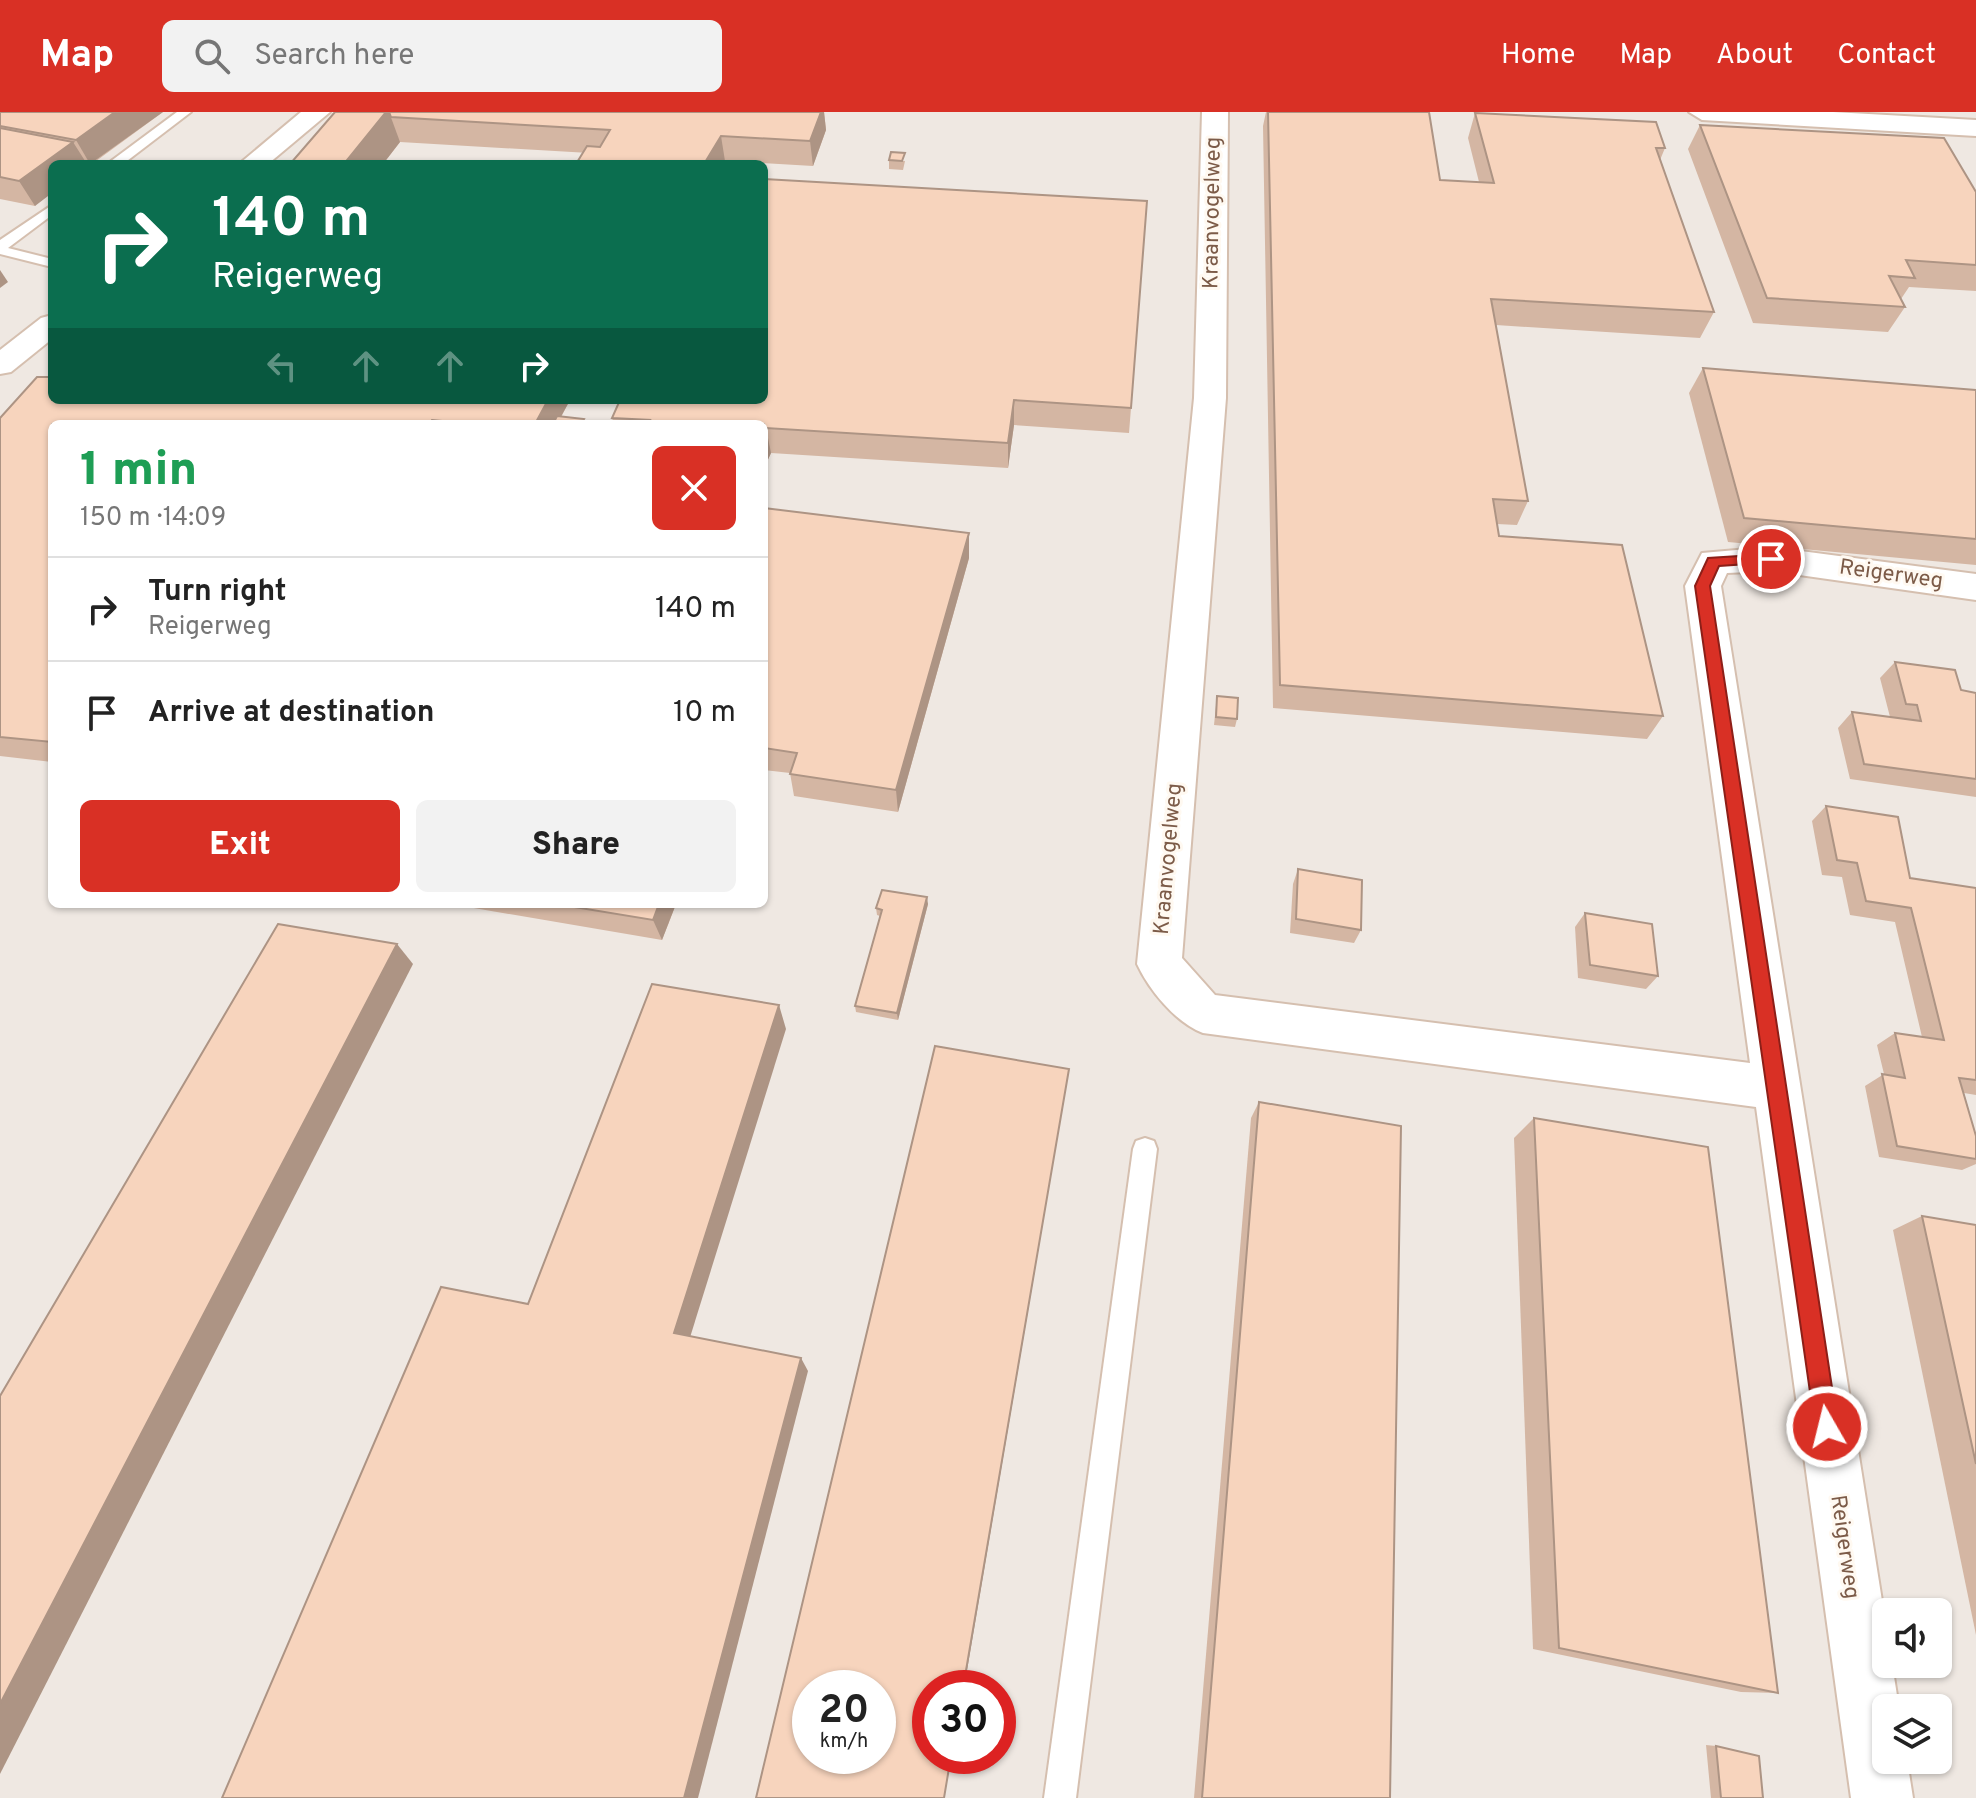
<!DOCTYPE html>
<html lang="en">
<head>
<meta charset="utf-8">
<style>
  :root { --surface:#fff; --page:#f2f2f2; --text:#222; --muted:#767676; --line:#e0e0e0; --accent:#d93025 }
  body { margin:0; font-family:Overpass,sans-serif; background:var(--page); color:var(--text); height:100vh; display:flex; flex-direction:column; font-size:30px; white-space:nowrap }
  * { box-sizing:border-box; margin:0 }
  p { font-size:26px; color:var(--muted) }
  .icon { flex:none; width:44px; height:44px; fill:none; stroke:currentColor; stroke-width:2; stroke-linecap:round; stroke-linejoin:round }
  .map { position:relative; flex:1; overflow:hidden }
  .details { position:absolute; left:48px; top:308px; width:720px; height:488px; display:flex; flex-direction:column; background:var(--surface); border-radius:12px; box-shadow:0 2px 6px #0004 }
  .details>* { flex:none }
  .banner { position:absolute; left:48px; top:48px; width:720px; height:244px; border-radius:12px; box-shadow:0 2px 6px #0004; background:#0b6e4f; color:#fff; overflow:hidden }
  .buttons { position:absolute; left:1872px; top:1486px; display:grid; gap:16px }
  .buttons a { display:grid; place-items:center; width:80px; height:80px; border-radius:12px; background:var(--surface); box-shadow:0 2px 6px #0004; font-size:40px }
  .speed { position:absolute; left:792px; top:1558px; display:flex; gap:16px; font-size:40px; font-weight:700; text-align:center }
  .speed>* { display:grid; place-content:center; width:104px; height:104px; border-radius:50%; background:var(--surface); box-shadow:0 2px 6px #0004; line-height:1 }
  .speed small { font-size:20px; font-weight:400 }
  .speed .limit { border:12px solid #d22; background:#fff; color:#111 }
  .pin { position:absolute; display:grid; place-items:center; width:68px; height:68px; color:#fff; margin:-34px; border:4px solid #fff; border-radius:50%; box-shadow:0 2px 8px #0007 }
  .me { position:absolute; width:88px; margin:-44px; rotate:352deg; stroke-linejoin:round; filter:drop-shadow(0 0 6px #0008) }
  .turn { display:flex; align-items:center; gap:28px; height:168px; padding:0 32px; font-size:36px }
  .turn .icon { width:104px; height:104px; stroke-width:2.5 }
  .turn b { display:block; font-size:56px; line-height:68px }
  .lanes { display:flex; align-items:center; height:76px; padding:0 32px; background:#0003; justify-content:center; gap:40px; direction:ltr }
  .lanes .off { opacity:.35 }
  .round { display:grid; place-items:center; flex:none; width:84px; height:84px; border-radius:12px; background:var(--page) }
  .summary { display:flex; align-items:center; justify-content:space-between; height:136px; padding:0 32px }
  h1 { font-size:48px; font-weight:800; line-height:60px; color:#1e9e55 }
  .action { display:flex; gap:16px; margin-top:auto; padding:16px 32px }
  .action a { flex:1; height:92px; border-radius:12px; background:var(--accent); color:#fff; font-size:32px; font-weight:800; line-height:92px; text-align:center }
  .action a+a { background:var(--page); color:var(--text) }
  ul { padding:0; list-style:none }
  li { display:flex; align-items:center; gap:24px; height:104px; padding:0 32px; border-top:2px solid var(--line) }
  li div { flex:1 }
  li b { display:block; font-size:30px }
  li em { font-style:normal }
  header { display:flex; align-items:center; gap:48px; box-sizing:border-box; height:112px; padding:0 40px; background:var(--accent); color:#fff }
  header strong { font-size:38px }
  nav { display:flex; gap:44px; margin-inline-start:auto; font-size:28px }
  .search { width:560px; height:72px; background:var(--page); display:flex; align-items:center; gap:20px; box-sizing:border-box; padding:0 28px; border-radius:12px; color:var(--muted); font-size:30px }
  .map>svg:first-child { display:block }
  .industrial { fill:#efe8e2; fill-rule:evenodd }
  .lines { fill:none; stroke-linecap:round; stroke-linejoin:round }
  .lane-casing { stroke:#d5bfaf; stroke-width:4 }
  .street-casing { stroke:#d5bfaf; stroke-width:4 }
  .lane { fill:#fff; fill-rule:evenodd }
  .street { fill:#fff; fill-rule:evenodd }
  .wall { fill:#d4b6a3 }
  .shaded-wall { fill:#ad9484 }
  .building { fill:#f7d4bd; stroke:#ad9484; stroke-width:2; fill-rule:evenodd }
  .route { fill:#d93025; stroke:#8d1f18; stroke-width:2 }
  .labels { text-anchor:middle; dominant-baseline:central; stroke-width:6; stroke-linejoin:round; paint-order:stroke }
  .street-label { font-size:22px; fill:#7c5b48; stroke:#fff9f1 }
</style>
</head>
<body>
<header>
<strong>Map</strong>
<div class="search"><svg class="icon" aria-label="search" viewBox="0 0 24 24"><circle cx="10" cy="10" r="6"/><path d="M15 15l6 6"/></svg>Search here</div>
<nav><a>Home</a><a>Map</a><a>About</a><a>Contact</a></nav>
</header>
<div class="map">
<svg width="1976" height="1686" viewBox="0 0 1976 1686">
  <rect width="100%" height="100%" fill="#fef6e8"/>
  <!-- industrial -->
  <path class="industrial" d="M0,0H1976V1686H0ZM52,52H764V288H52ZM52,312H764V792H52ZM1886,1500H1938V1552H1886ZM810,1576H878V1644H810ZM930,1576H998V1644H930ZM1886,1596H1938V1648H1886Z"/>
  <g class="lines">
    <defs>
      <g id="lane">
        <path d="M177,0H191L123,52H107Z"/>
        <path d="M52,93V103L8,136L52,147V155L0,142V128Z"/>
        <path d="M1145,1026L1154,1029L1157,1037L1076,1686H1044L1133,1037L1136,1029Z"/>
      </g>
      <g id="street">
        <path d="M301,0H330L268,52H239Z"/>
        <path d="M1202,0H1228L1226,286L1182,846L1215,883L1750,951L1685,474L1702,441L1771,435L1976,462V488L1771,459L1727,461L1721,474L1886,1514V1552H1892L1899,1596H1886V1648H1907L1913,1686H1851L1756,995L1203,921C1176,911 1149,878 1137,852L1194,286Z"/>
        <path d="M1689,0H1833L1976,8V24L1702,8Z"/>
        <path d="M52,203V227L11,260L0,262V238L41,206Z"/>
      </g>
    </defs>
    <!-- lane casing -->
    <use href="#lane" class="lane-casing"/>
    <!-- street casing -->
    <use href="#street" class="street-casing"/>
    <!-- lane -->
    <use href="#lane" class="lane"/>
    <!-- street -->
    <use href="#street" class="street"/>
  </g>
  <!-- wall -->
  <g class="wall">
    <path d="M0,0H163L92,52H52L35,94L0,87Z"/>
    <path d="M335,0H824L826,18L813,54L400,30L383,52H290Z"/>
    <path d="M1266,0H1429L1440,68L1479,70L1468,26L1475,1L1665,36L1660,48L1714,200L1700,226L1496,213L1528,389L1517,413L1497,412L1499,424L1663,604L1647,627L1273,596L1263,14Z"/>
    <path d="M1700,13L1976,80V179L1909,175L1901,187L1905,195L1888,220L1753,211L1688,37Z"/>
    <path d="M889,48L905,49L903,58L889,57Z"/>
    <path d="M764,67L1131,296L1129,321L1014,313L1008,356L771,341L764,356V312H614L612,306Z"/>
    <path d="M1703,256L1976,278V453L1728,430L1689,281Z"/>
    <path d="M52,288H570L561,305L584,307L585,312H52V650L0,644V306Z"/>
    <path d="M764,396L969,446L898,700L794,684L790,661L764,658Z"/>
    <path d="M1895,550L1961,578L1976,581V685L1850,667L1838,616L1852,600L1890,605L1880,566Z"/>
    <path d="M1217,584L1237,607L1235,615L1214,613Z"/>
    <path d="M1826,694L1910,766L1976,776V983L1964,981L1976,1024V1052L1962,1058L1879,1045L1865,974L1884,962L1877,933L1895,921L1922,925L1895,810L1850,803L1842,765L1822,763L1812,709Z"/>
    <path d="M1298,757L1361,818L1354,831L1290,821L1293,772Z"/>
    <path d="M465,792H676L662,828L468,795Z"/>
    <path d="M928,792L898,908L856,900L855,894L880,804L877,803L876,796Z"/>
    <path d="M1585,801L1658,864L1646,877L1578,866L1575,815Z"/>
    <path d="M1259,990L1390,1686H1194L1251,1006Z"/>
    <path d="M1534,1006L1778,1581L1741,1580L1533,1537L1514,1026Z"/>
    <path d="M1922,1104L1976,1113V1523L1893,1118Z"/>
    <path d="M1706,1633L1716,1634L1763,1686H1711Z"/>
  </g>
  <!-- shaded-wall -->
  <g class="shaded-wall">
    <path d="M115,0H163L90,52L76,28Z"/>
    <path d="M386,0H389L400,30L383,52H344Z"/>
    <path d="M821,0H824L826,18L813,54L810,29Z"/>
    <path d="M721,24L725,49L724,52H704Z"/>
    <path d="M73,30L87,52H52V81L35,94L19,69Z"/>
    <path d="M0,158L8,170L0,176Z"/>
    <path d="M548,288H570L557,312H535Z"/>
    <path d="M1014,288V313L1008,356V331Z"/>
    <path d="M766,316L771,341L764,356V321Z"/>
    <path d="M969,421V446L898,700L896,678Z"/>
    <path d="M927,785L928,792L898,908L897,901Z"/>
    <path d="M659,792H676L662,828L653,808Z"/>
    <path d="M397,832L413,852L0,1662V1592Z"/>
    <path d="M779,893L786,917L687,1235L674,1221Z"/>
    <path d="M1069,957L964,1576H963Z"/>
    <path d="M801,1246L808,1259L698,1686H684Z"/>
  </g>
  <!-- building -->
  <g class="building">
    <path d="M0,0H115L76,28L0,14Z"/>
    <path d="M335,0H386L344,52H290Z"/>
    <path d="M389,0H821L810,29L721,24L704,52H576L587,34L600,35L610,18L391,5Z"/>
    <path d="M1268,0H1429L1440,68L1494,71L1475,1L1656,10L1665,36H1656L1714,200L1491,187L1528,389L1493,387L1499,424L1622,433L1663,604L1280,573Z"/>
    <path d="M1700,13L1944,26L1976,80V153L1906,148L1915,166L1889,164L1905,195L1767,186Z"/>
    <path d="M0,16L73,30L19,69L0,65Z"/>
    <path d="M891,40L905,41L902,49L889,48Z"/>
    <path d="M764,67L1147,89L1131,296L1014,288L1008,331L766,316L764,321V312H648L650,308L612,306L620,288H764Z"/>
    <path d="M1703,256L1976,278V427L1744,406Z"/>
    <path d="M37,265H52V288H548L535,312H474L432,308L429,312H52V630L0,625V306Z"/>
    <path d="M557,304L584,307L581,312H553Z"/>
    <path d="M764,396L969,421L896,678L790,662L797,641L764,636Z"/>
    <path d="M1895,550L1955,558L1961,578L1976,581V667L1864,652L1852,600L1921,609L1917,593L1906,592Z"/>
    <path d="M1217,584L1238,586L1237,607L1216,605Z"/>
    <path d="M1826,694L1898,705L1910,766L1976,776V968L1959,966L1976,1024V1047L1897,1034L1882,962L1905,966L1895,921L1944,928L1911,796L1866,789L1857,751L1837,748Z"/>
    <path d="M1298,757L1362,768L1361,818L1296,807Z"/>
    <path d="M882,778L927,785L897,901L855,894L882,798L876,796Z"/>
    <path d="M556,792H659L653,808Z"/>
    <path d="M1585,801L1652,812L1658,864L1590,853Z"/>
    <path d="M278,812L397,832L0,1592V1284Z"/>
    <path d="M652,872L779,893L674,1221L801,1246L684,1686H222L441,1175L528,1192Z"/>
    <path d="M935,934L1069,957L963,1576H930V1644H951L944,1686H756ZM810,1576H878V1644H810Z"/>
    <path d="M1259,990L1401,1014L1390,1686H1202Z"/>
    <path d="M1534,1006L1708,1035L1778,1581L1559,1536Z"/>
    <path d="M1922,1104L1976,1113V1352Z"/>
    <path d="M1716,1634L1759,1644L1763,1686H1721Z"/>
  </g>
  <!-- route -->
  <path class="route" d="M1771,442L1777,443V450L1719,454L1710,474L1838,1315L1835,1323L1827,1327L1819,1323L1815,1315L1695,474L1708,446Z"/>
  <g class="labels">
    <!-- street labels -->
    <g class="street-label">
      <text transform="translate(1213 101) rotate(-89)">Kraanvogelweg</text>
      <text transform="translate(1891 463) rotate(8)">Reigerweg</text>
      <text transform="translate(1169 747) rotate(-85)">Kraanvogelweg</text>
      <text transform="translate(1844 1435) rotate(82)">Reigerweg</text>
    </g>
  </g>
</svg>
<div class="buttons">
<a><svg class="icon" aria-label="sound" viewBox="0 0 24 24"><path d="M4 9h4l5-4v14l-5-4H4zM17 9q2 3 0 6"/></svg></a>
<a><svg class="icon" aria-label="layers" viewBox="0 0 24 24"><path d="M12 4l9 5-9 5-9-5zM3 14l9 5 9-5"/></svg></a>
</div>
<div class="speed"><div>20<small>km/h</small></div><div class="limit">30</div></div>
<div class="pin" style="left:1771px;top:447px;background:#d93025"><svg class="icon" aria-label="arrive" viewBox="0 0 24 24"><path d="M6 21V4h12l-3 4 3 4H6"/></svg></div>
<svg class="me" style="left:1827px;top:1315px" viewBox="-20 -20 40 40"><circle r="17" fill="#d93025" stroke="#fff" stroke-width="3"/><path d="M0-11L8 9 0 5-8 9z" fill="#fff"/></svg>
<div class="banner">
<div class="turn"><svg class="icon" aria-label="right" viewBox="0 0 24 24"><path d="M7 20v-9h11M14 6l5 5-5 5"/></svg><div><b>140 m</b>Reigerweg</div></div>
<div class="lanes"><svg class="icon off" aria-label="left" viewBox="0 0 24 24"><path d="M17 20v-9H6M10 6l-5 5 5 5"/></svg><svg class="icon off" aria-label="ahead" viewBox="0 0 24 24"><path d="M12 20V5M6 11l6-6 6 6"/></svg><svg class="icon off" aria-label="ahead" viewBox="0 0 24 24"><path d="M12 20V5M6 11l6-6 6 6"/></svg><svg class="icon" aria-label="right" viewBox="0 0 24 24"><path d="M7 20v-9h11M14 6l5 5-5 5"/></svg></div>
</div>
<section class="details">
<div class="summary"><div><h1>1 min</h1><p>150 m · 14:09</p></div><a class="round" style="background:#d93025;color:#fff"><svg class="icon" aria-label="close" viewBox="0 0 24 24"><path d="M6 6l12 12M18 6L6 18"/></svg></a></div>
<ul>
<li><svg class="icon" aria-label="right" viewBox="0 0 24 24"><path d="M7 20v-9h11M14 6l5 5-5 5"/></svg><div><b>Turn right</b><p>Reigerweg</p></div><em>140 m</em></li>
<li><svg class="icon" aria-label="arrive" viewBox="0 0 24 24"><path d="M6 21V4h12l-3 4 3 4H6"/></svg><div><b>Arrive at destination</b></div><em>10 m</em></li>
</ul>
<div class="action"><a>Exit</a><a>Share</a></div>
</section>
</div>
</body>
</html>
